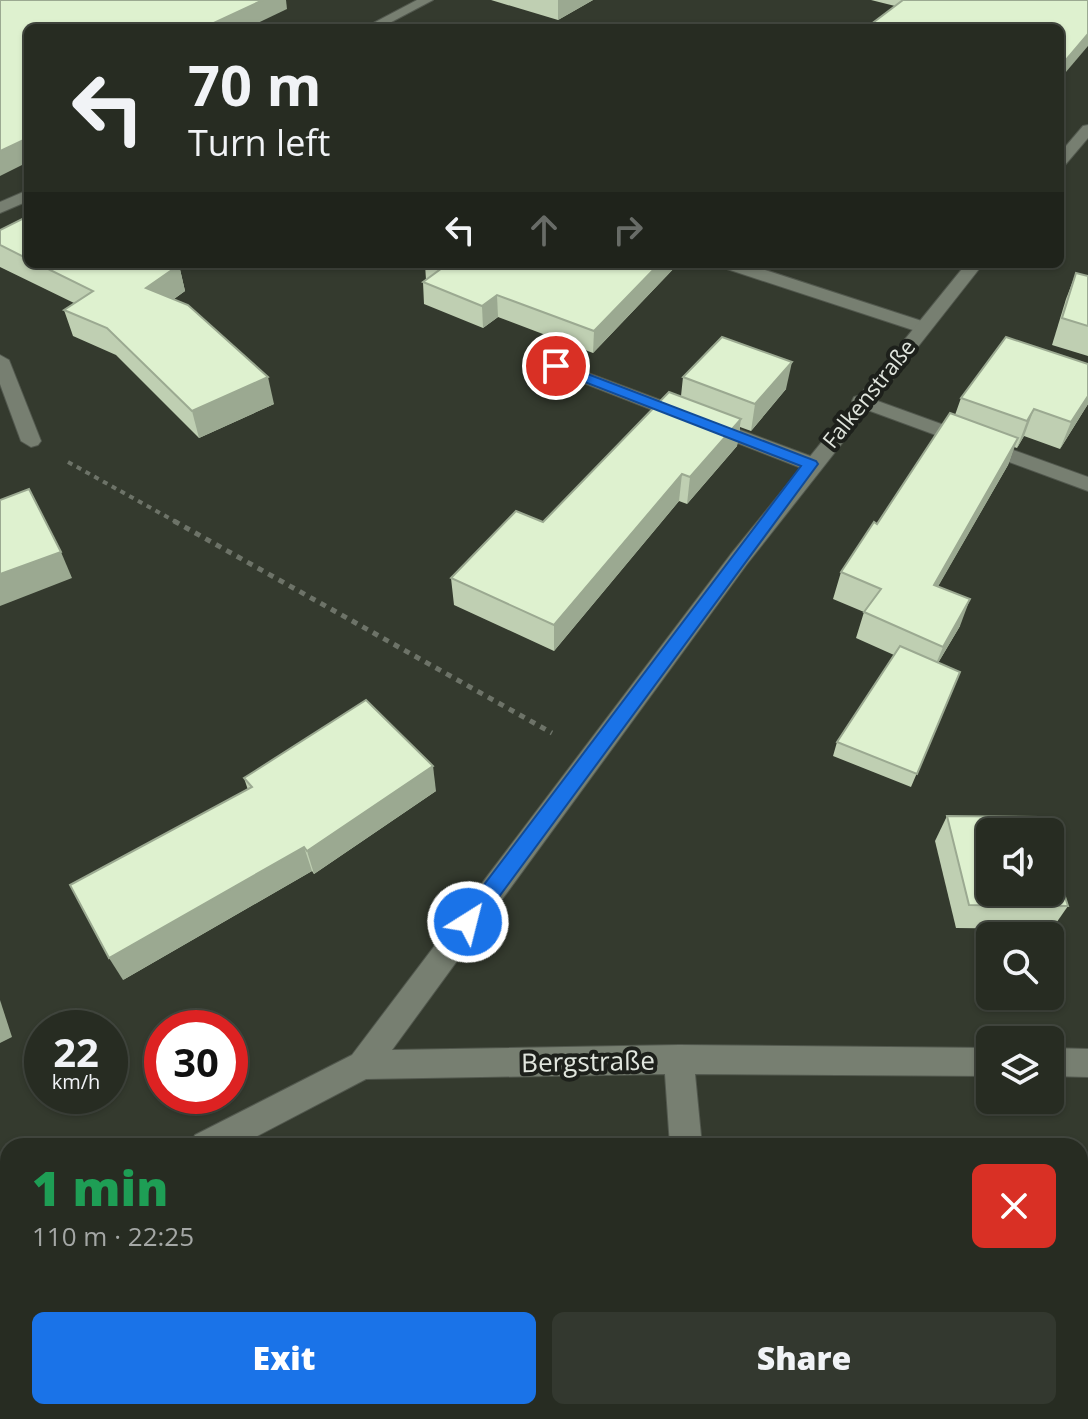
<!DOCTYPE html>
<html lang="en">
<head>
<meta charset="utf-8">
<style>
  :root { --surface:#272c22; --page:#33382f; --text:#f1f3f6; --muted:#a4a7a5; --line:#434840; --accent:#1a73e8 }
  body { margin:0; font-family:"Open Sans",sans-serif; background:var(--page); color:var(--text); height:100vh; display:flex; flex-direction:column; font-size:30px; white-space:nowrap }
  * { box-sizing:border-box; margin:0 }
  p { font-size:26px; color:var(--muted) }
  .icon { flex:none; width:44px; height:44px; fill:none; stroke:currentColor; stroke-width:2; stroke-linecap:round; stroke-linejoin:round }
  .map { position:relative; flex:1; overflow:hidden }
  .sheet { position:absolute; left:0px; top:1138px; width:1088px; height:282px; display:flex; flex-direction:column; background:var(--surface); border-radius:24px 24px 0 0; box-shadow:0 2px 6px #0004,0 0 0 2px var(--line) }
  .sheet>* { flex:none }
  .hud { position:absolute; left:24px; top:24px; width:1040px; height:244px; border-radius:12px; box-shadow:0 2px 6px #0004,0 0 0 2px var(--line); background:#272c22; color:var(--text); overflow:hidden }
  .controls { position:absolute; left:976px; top:818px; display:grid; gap:16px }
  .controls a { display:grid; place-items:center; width:88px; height:88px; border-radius:12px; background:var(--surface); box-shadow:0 2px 6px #0004,0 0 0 2px var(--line); font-size:40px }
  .speed { position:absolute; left:24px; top:1010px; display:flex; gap:16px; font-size:40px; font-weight:700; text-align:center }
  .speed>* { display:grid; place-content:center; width:104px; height:104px; border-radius:50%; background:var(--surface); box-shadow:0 2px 6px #0004,0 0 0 2px var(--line); line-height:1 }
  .speed small { font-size:20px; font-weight:400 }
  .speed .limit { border:12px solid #d22; background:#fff; color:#111 }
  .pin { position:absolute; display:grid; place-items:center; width:68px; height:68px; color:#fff; margin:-34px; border:4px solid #fff; border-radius:50%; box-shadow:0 2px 8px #0007 }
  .me { position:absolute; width:88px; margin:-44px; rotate:36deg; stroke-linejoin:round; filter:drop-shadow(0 0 6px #0008) }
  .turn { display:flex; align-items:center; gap:28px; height:168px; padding:0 32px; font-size:36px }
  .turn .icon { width:104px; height:104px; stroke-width:2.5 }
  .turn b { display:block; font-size:56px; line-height:68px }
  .lanes { display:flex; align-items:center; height:76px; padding:0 32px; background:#0003; justify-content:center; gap:40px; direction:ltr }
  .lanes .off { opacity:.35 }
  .round { display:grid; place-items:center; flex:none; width:84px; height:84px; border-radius:12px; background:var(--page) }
  .overview { display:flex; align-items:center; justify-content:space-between; height:136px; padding:0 32px }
  h1 { font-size:48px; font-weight:800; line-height:60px; color:#1e9e55 }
  .cta { display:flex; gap:16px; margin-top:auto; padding:16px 32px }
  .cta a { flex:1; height:92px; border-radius:12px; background:var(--accent); color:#fff; font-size:32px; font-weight:800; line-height:92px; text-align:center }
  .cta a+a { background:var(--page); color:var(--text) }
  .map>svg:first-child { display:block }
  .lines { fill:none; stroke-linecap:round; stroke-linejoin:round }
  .lane-casing { stroke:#52584e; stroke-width:2 }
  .street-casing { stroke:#52584e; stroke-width:2 }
  .path-far1 { stroke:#6d7368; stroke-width:4; stroke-dasharray:5 5; stroke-linecap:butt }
  .path { stroke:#6d7368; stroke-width:5; stroke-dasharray:6 6; stroke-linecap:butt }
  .lane { fill:#777f71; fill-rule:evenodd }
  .street { fill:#777f71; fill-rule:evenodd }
  .wall { fill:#bfcfb2 }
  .shaded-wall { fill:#9ba991 }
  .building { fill:#def1cf; stroke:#9ba991; stroke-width:2 }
  .route { fill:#1a73e8; stroke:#114b97; stroke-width:2 }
  .labels { text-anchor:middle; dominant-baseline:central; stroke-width:8; stroke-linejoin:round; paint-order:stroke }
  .street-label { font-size:22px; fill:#e1e6de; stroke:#1d201b }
  .near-street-label { font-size:26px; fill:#e1e6de; stroke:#1d201b }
</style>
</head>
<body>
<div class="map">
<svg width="1088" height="1419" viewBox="0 0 1088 1419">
  <rect width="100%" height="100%" fill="#343a2e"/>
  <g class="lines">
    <defs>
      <g id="lane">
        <path d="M722,264H747L928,323L931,327L928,331H916L724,268Z"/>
        <path d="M556,361L818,459L821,464L818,469H804L550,370L547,366L550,362Z"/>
        <path d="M861,395L1088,477V491L854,405L852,401L854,397Z"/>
      </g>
      <g id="street">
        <path d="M417,0H433L380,28H364Z"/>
        <path d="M1088,125V138L1065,165L1060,166V153L1083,126Z"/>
        <path d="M28,190V201L0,213V202Z"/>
        <path d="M966,264H983L747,564L392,1050L679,1045L990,1048V1076L695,1074L702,1146H670L665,1074L366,1079L238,1146H190L195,1135L352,1055L731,554Z"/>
        <path d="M0,355L9,360L41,441L38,445L31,447L21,441L0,384Z"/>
        <path d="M1050,1048L1088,1049V1077L1050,1076Z"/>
        <path d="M8,1234V1268L0,1272V1238Z"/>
        <rect x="688" y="1412" width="36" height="7"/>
      </g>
    </defs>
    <!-- lane casing -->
    <use href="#lane" class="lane-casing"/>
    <!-- street casing -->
    <use href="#street" class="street-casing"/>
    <!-- path-far1 -->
    <path class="path-far1" d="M68,462L178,523"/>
    <!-- path -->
    <path class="path" d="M174,521L552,733"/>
    <!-- lane -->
    <use href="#lane" class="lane"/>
    <!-- street -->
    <use href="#street" class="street"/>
  </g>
  <!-- wall -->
  <g class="wall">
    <path d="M491,0H593L558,20Z"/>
    <path d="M871,0H1088L895,6Z"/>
    <path d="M28,216V264H176L179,265L185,291L174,299L274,404L199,438L116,355L73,336L64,310L74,303L0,267V230Z"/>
    <path d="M425,264H678L593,353L498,317L483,328L424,304L423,282L426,280Z"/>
    <path d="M793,264H809L808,268Z"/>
    <path d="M1076,273L1088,276V356L1052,345L1066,299Z"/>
    <path d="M1088,364V404L1060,449L1024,436L1017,448L1014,447L1008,465L938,586L960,626L938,663L960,672L911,787L833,756L837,742L894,655L856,638L864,612L833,599L841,572L877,524L955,415L961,398Z"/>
    <path d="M683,377L786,389L751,431L740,427L737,446L687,504L679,501L554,651L454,605L451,578L543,522L681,396Z"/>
    <path d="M244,778L436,791L314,874L312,871L123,980L248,790Z"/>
    <path d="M947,816L1068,906L1052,929L956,928L935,841Z"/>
    <path d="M1088,1198V1261L1080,1232V1204Z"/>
  </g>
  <!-- shaded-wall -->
  <g class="shaded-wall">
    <path d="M263,0H286L287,9L247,28H208L207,26Z"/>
    <path d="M558,0H593L558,20Z"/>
    <path d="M1088,34V46L1060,79V67Z"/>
    <path d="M28,138V162L0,176V151Z"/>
    <path d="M659,264H678L593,353L594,331Z"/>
    <path d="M179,265L185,291L153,314L146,288Z"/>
    <path d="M497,295L498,317L483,328L482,306Z"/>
    <path d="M792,362L786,389L751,431L755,404Z"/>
    <path d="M268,377L274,404L199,438L192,411Z"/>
    <path d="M1088,396V404L1060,449L1071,422Z"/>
    <path d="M1034,409L1024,436L1017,448L1027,421Z"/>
    <path d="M741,419L737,446L687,504L690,477Z"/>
    <path d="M1018,438L1008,465L924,611L934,585Z"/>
    <path d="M682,474L679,501L554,651V625Z"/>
    <path d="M61,552L72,578L0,606V574Z"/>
    <path d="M970,599L960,626L932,673L943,647Z"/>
    <path d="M433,766L436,791L314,874L307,851Z"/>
    <path d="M304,847L312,871L123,980L109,958Z"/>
    <path d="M0,1000L12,1037L0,1043Z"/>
  </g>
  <!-- building -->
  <g class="building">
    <path d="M0,0H263L207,26L213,28H28V138L0,151Z"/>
    <path d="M903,0H1088V34L1060,67V28H866Z"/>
    <path d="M28,216V259L0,245V230Z"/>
    <path d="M38,264H176L179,265L146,288L188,305L268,377L192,411L107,328L64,310L93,291Z"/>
    <path d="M430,264H659L594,331L497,295L482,306L423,282L442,268Z"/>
    <path d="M1076,273L1088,276V326L1062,318Z"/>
    <path d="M722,337L792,362L755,404L683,377Z"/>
    <path d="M1006,337L1088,364V396L1071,422L1034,409L1027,421L961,398Z"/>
    <path d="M669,392L741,419L690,477L682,474L554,625L451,578L516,511L543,522Z"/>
    <path d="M950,413L1018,438L934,585L970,599L943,647L864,612L881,589L841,572L874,522L877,524Z"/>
    <path d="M29,489L61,552L0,574V500Z"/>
    <path d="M900,646L960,672L917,774L837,742Z"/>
    <path d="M366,700L433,766L307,851L304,847L109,958L70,885L252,787L244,778Z"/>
    <path d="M947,816L1039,817L1044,832H990V892H1050V850L1068,906L969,905Z"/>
  </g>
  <!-- route -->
  <path class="route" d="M556,362L816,461L818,464L476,928L468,931L461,928L458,922L461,915L801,466L551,369L549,366Z"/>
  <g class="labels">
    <!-- street labels -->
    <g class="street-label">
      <text transform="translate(868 393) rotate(-51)">Falkenstraße</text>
    </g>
    <!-- near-street labels -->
    <g class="near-street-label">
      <text transform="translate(588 1061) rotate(-1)">Bergstraße</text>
    </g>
  </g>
</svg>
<div class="controls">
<a><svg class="icon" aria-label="sound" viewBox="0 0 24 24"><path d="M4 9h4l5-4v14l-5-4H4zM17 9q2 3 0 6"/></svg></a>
<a><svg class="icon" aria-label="search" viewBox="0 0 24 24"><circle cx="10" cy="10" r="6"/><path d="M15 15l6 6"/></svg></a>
<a><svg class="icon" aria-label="layers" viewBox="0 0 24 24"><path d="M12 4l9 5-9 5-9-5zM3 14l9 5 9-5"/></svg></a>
</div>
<div class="speed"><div>22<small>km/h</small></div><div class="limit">30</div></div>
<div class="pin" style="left:556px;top:366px;background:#d93025"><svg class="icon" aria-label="arrive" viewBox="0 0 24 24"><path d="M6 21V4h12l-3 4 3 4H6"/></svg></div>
<svg class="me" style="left:468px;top:922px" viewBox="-20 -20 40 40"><circle r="17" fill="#1a73e8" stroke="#fff" stroke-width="3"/><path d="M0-11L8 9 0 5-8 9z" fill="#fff"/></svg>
<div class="hud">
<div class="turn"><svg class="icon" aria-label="left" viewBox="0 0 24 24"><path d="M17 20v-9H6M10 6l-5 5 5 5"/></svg><div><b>70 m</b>Turn left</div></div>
<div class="lanes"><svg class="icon" aria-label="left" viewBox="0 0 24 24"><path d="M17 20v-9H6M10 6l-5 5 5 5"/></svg><svg class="icon off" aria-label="ahead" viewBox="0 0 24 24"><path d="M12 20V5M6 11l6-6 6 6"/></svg><svg class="icon off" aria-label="right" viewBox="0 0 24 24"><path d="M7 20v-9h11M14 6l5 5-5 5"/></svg></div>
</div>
<section class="sheet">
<div class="overview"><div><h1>1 min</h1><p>110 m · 22:25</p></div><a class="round" style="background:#d93025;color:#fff"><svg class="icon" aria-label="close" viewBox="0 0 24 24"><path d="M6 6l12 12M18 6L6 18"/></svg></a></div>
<div class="cta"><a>Exit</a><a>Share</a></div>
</section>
</div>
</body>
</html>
